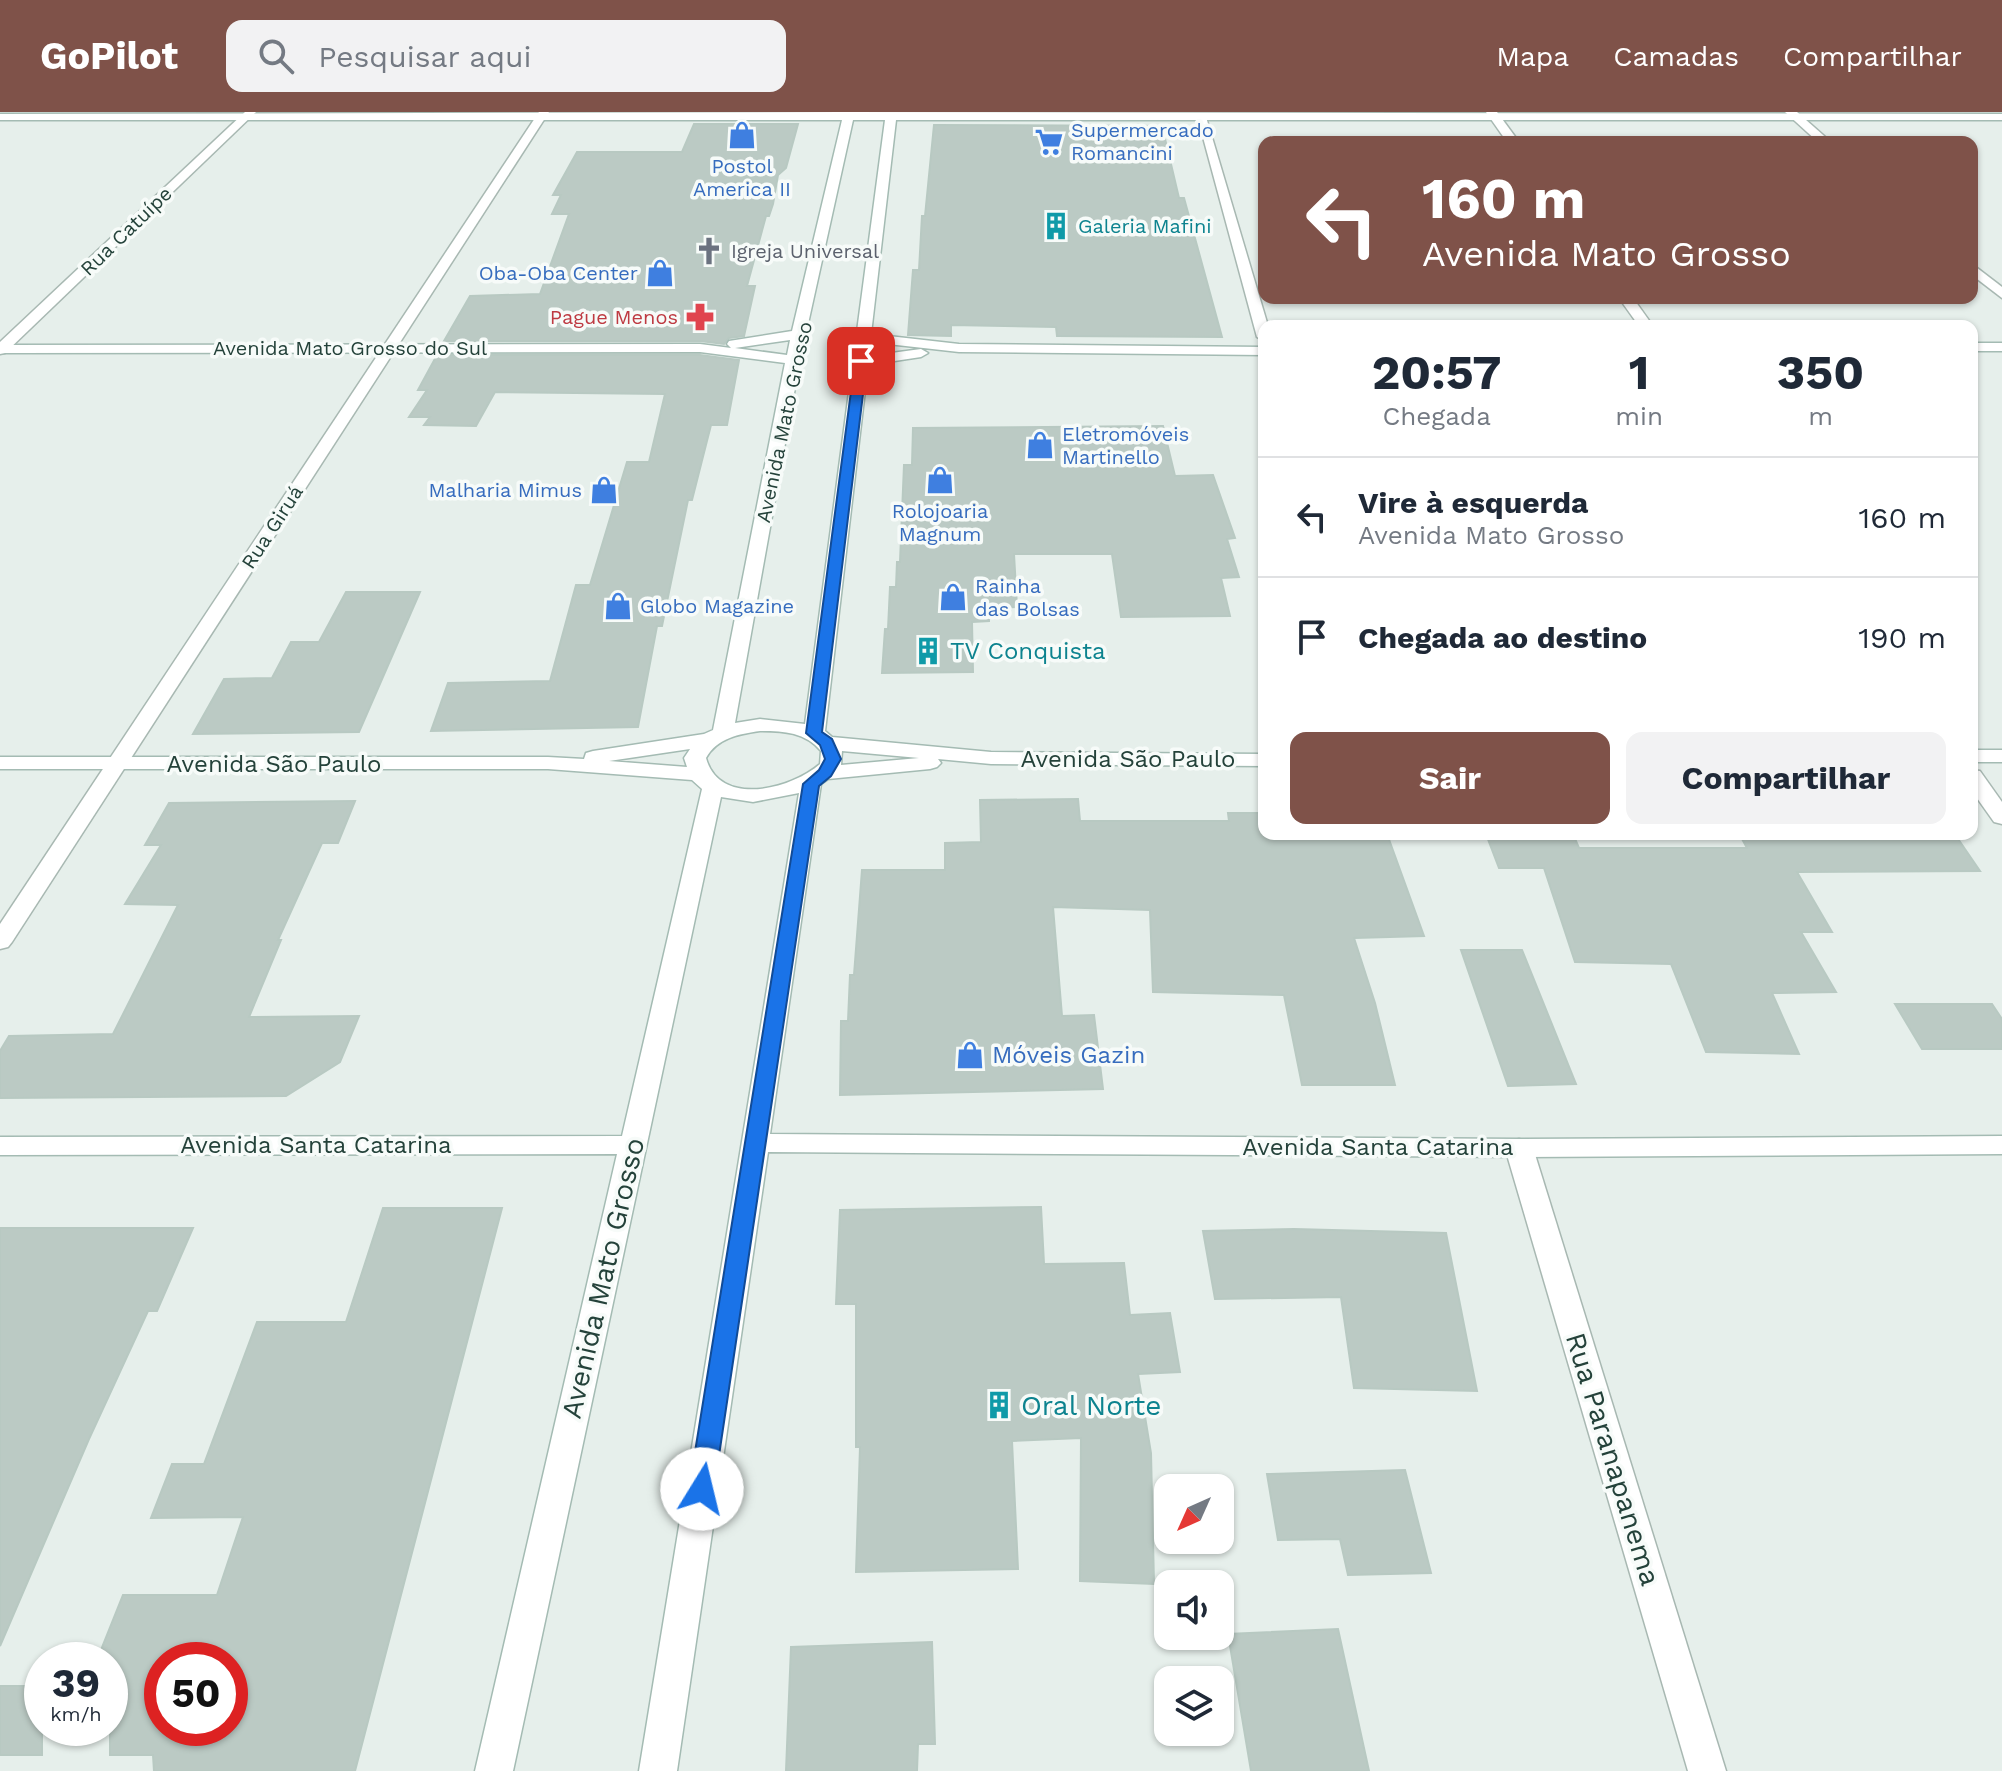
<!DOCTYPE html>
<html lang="pt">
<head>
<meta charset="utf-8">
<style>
  :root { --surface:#fff; --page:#f2f2f3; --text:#1f2937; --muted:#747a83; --line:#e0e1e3; --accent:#7f5249 }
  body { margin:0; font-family:"Work Sans",sans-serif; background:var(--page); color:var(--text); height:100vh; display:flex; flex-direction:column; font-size:30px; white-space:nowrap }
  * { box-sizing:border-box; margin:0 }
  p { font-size:26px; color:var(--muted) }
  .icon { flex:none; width:44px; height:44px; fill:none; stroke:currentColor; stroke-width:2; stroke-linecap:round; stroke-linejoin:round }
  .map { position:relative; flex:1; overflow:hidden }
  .side { position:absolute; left:1258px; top:208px; width:720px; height:520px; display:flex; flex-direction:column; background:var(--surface); border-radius:16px; box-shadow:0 2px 6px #0004 }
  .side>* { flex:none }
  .hud { position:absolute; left:1258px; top:24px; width:720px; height:168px; border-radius:16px; box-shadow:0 2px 6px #0004; background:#7f5249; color:#fff; overflow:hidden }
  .needle { width:52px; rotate:225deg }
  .tools { position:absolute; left:1154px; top:1362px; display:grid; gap:16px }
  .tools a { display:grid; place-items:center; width:80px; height:80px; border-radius:16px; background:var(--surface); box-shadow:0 2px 6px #0004; font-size:40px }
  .speed { position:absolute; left:24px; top:1530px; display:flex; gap:16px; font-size:40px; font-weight:700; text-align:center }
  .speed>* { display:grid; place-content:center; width:104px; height:104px; border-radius:50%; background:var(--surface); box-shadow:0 2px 6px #0004; line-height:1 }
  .speed small { font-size:20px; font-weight:400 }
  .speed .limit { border:12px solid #d22; background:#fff; color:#111 }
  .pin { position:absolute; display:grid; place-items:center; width:68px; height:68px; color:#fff; margin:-34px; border-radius:16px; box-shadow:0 4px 12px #0006 }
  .me { position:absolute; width:88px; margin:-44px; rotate:9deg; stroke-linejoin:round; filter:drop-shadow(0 0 6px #0008) }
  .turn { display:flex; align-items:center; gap:28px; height:168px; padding:0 32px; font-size:36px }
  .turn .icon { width:104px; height:104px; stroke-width:2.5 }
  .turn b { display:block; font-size:56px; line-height:68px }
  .eta { display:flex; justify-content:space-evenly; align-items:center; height:136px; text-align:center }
  .eta b { font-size:48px; font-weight:700; line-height:56px }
  .action { display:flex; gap:16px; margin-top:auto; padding:16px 32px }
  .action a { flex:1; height:92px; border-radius:16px; background:var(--accent); color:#fff; font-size:32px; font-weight:700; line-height:92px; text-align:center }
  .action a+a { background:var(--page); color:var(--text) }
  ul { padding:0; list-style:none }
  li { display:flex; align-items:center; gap:24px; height:120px; padding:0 32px; border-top:2px solid var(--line) }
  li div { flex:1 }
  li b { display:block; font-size:30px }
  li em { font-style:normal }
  header { display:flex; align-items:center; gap:48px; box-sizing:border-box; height:112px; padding:0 40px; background:var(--accent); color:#fff }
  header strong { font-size:38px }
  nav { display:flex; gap:44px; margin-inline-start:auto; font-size:28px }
  .search { width:560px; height:72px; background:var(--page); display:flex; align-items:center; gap:20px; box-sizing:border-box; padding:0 28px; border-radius:16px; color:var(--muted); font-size:30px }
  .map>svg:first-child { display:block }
  .building { fill:#bbcac4; stroke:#b8c9c2; stroke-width:2; fill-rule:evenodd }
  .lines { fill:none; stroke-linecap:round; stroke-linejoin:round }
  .street-casing { stroke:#a8b8b2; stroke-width:3 }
  .secondary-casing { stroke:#a4bbb3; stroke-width:3 }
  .street { fill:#fff; fill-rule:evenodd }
  .secondary { fill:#fff; fill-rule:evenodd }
  .route { fill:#1a73e8; stroke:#114b97; stroke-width:2 }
  .labels { text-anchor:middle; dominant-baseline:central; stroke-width:7; stroke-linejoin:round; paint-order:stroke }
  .far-shop-label { font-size:20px; fill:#366cbe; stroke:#f7fbf9; text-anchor:start }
  .far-culture-label { font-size:20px; fill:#0d838f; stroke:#f7fbf9; text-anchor:start }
  .far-street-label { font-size:20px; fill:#24423a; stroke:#f7fbf9 }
  .far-worship-label { font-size:20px; fill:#5b616d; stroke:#f7fbf9; text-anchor:start }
  .far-health-label { font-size:20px; fill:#be3a42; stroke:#f7fbf9; text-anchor:end }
  .culture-label { font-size:24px; fill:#0d838f; stroke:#f7fbf9; text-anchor:start }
  .street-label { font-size:24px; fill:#24423a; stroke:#f7fbf9 }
  .shop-label { font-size:24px; fill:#366cbe; stroke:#f7fbf9; text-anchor:start }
  .near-street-label { font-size:28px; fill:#24423a; stroke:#f7fbf9 }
  .near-culture-label { font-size:28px; fill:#0d838f; stroke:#f7fbf9; text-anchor:start }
</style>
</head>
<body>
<header>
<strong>GoPilot</strong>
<div class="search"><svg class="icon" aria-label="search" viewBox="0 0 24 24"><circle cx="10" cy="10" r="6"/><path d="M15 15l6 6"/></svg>Pesquisar aqui</div>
<nav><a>Mapa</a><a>Camadas</a><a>Compartilhar</a></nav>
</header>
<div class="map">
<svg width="2002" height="1659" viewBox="0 0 2002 1659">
  <rect width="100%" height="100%" fill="#e6efeb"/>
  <!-- building -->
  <g class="building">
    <path d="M694,12H798L786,56L778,63L773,92L769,104H766L747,174H755L744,224L729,226L724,232L700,229H444L470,184L540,182L569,102H552L561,83H553L577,40H682Z"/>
    <path d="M934,13L1162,14L1179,86H1184L1222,225L1057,224L1056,215L951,213V224L908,223L913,158H919L922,104H925Z"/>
    <path d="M437,243H700L739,248L727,313H711L692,388H688L662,514H657L638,615L431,619L448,571L550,569L576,473H590L627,350H649L665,282L495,280L476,314L424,313L430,305H409L427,278H418Z"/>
    <path d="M1163,314L1175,364L1213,363L1235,426L1227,427L1239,465L1221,466L1230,504L1121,505L1112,442H1014L1017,495L989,496V509L972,510L973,560L882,561L885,517H888L890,475H896L897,450H900L904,353H912L913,316Z"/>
    <path d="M346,480H420L359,620L193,622L224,567L272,566L291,530H319Z"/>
    <path d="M1078,687L1080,709H1229L1228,701H1264V722H1387L1424,824L1354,826L1375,891L1395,973H1302L1284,883L1153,880L1150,798L1053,795L1062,904L1094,903L1103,977L840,983L841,909H848L850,863H854L862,758H945V731L981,730L980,688Z"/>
    <path d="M355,689L338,731H322L278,828H281L249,905L359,904L340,950L286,984L0,986V939L9,924L113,922L178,793L125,792L161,733H145L169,691Z"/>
    <path d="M1486,722H1573L1579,736H1747L1741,725L1956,724L1980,759L1797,760L1832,820H1801L1836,880L1772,881L1799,942L1706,940L1671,852L1575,850L1544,756H1499Z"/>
    <path d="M1461,838H1522L1576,972L1508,974Z"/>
    <path d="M1895,892H1992L2002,907V937H1922Z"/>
    <path d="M1041,1095L1044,1152L1124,1151L1130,1203L1170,1201L1180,1260L1138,1262L1151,1341L1154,1472L1080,1469L1081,1326L1012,1329L1018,1457L856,1460L860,1335H856V1192H836L840,1098Z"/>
    <path d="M383,1096H502L355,1659H154L153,1643H110V1548H97L123,1483H217L243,1405L151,1406L172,1352H204L257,1210H346ZM162,1548H230V1616H162Z"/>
    <path d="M0,1116H193L157,1199H148L89,1327L0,1534Z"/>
    <path d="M1294,1117L1446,1121L1477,1279L1354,1276L1341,1185L1215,1187L1203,1119Z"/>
    <path d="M1405,1358L1431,1461L1348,1463L1340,1427L1278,1428L1267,1362Z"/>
    <path d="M1338,1517L1369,1659H1251L1228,1522Z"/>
    <path d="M932,1530L935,1632H918L917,1659H786L791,1535Z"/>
    <rect x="0" y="1574" width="42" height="69"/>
  </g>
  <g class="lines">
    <defs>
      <g id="street">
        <path d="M245,0H256L5,241L0,242V230Z"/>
        <path d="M539,0H549L12,830L8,835L0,837V812Z"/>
        <path d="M1486,0H1497L1519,30H1507Z"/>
        <path d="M1785,0H1797L1831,30H1818Z"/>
        <path d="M1197,3L1206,5L1268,214H1264V229L1257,225Z"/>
        <path d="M1972,152L2002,175V186L1972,163Z"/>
        <path d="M1619,186H1633L1653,214H1639Z"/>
        <path d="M1972,658L1980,659L2002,690V712L1994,710L1972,679Z"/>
        <path d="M1519,1027L1529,1030L1533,1036L1726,1659H1688L1505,1036L1509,1030Z"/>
      </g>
      <g id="secondary">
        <path d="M844,0L2002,2V8H896L871,222L959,232L1264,235V243L959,240L870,230L869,244L921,237L928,241L921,245L868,253L825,619L832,625L991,640L1264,642V654L991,652L938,647L941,651L937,655L930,657L828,667L821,672L770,1022L1519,1027L2002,1024V1042L1519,1045L768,1040L677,1659H639L799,681L753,690L721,685L513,1659H475L617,1042L0,1043V1025L622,1024L702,677L692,668L548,657H0V645H548L584,647L586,641L593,639L704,622L713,618L785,251L700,240L0,241V233L700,232L731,236L727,232L729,229L792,219L842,8H0V2ZM853,8H885L805,612L760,607L735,611L800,248ZM790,228L787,243L735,236ZM760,619C783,619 805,620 821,639L820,652C790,678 719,695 706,646C717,626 739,622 760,619ZM690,637L684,646L687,655L609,649ZM842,639L919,646L841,653Z"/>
        <rect x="1972" y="231" width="30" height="8"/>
        <rect x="1972" y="638" width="30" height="12"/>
      </g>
    </defs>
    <!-- street casing -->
    <use href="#street" class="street-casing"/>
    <!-- secondary casing -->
    <use href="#secondary" class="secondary-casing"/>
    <!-- street -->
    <use href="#street" class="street"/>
    <!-- secondary -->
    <use href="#secondary" class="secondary"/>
  </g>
  <!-- route -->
  <path class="route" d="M861,245L867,249L822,620L832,627L841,647L831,664L819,674L714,1377L711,1384L702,1387L693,1384L689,1377L803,672L819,658L825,647L820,633L806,621L855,249Z"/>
  <!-- icons -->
  <defs>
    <symbol id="shop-bare" viewBox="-9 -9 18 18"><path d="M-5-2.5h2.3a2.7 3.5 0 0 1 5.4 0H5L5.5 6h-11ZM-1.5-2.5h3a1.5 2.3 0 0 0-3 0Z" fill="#3f7fe0" stroke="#f7fbf9" stroke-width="2.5" paint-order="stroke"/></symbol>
    <symbol id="supermarket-bare" viewBox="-9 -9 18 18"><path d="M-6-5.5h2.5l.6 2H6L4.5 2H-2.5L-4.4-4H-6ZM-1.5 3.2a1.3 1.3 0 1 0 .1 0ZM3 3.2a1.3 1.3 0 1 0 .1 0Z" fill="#3f7fe0" stroke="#f7fbf9" stroke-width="2.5" paint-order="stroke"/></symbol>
    <symbol id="building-bare" viewBox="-9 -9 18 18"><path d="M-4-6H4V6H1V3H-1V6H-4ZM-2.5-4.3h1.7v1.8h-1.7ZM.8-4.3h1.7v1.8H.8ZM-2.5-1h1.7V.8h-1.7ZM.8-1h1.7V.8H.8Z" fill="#0f9aa8" stroke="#f7fbf9" stroke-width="2.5" paint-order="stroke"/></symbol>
    <symbol id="church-bare" viewBox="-9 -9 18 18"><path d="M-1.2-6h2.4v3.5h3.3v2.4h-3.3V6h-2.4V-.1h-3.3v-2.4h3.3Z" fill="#6b7280" stroke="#f7fbf9" stroke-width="2.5" paint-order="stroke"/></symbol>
    <symbol id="pharmacy-bare" viewBox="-9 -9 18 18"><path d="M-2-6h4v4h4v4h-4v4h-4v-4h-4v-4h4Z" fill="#e0444e" stroke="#f7fbf9" stroke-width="2.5" paint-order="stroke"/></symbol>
  </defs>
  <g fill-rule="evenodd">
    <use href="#shop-bare" x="722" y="3" width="40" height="40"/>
    <use href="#supermarket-bare" x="1029" y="10" width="40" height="40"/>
    <use href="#building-bare" x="1036" y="94" width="40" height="40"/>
    <use href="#church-bare" x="689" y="119" width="40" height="40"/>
    <use href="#shop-bare" x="640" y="141" width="40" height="40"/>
    <use href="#pharmacy-bare" x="680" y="185" width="40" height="40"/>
    <use href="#shop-bare" x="1020" y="313" width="40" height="40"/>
    <use href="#shop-bare" x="920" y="348" width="40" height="40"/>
    <use href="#shop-bare" x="584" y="358" width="40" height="40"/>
    <use href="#shop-bare" x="933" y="465" width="40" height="40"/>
    <use href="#shop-bare" x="598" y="474" width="40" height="40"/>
    <use href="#building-bare" x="908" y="519" width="40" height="40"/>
    <use href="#shop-bare" x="950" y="923" width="40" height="40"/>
    <use href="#building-bare" x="979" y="1273" width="40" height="40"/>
  </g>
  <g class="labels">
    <!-- far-shop labels -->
    <g class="far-shop-label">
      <text x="1071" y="18">Supermercado<tspan x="1071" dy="23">Romancini</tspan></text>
      <text x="742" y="54" text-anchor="middle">Postol<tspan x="742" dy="23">America II</tspan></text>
      <text x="638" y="161" text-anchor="end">Oba-Oba Center</text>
      <text x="1062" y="322">Eletromóveis<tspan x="1062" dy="23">Martinello</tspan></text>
      <text x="582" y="378" text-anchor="end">Malharia Mimus</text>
      <text x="940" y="399" text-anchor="middle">Rolojoaria<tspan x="940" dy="23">Magnum</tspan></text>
      <text x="975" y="474">Rainha<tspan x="975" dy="23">das Bolsas</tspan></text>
      <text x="640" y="494">Globo Magazine</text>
    </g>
    <!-- far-culture labels -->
    <g class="far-culture-label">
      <text x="1078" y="114">Galeria Mafini</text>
    </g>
    <!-- far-street labels -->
    <g class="far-street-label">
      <text transform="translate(126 119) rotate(-44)">Rua Catuípe</text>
      <text x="350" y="236">Avenida Mato Grosso do Sul</text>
      <text transform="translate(784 310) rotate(-78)">Avenida Mato Grosso</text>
      <text transform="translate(272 415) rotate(-57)">Rua Giruá</text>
    </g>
    <!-- far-worship labels -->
    <g class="far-worship-label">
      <text x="731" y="139">Igreja Universal</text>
    </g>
    <!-- far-health labels -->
    <g class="far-health-label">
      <text x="678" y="205">Pague Menos</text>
    </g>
    <!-- culture labels -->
    <g class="culture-label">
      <text x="950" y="539">TV Conquista</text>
    </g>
    <!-- street labels -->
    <g class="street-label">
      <text x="1128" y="647">Avenida São Paulo</text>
      <text x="274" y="652">Avenida São Paulo</text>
      <text x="316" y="1033">Avenida Santa Catarina</text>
      <text x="1378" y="1035">Avenida Santa Catarina</text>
    </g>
    <!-- shop labels -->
    <g class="shop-label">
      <text x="992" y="943">Móveis Gazin</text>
    </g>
    <!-- near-street labels -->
    <g class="near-street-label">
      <text transform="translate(603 1166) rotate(-77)">Avenida Mato Grosso</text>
      <text transform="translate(1613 1347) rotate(73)">Rua Paranapanema</text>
    </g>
    <!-- near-culture labels -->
    <g class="near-culture-label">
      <text x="1021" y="1293">Oral Norte</text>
    </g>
  </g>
</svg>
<div class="tools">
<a><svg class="needle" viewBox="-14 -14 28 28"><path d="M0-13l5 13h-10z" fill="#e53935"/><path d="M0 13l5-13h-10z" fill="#747a83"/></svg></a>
<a><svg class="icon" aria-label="sound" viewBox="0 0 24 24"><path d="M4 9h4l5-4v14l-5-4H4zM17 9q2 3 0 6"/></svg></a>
<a><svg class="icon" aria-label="layers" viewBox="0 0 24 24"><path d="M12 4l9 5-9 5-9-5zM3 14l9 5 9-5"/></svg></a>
</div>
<div class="speed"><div>39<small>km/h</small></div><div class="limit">50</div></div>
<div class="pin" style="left:861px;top:249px;background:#d93025"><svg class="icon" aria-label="arrive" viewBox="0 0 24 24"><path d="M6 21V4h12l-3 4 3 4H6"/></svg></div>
<svg class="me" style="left:702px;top:1377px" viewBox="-20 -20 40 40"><circle r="19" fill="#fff"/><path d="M0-13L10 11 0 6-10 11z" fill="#1a73e8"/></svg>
<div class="hud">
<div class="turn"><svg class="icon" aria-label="left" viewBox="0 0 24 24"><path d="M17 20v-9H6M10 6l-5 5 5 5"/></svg><div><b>160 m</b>Avenida Mato Grosso</div></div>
</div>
<section class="side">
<div class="eta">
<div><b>20:57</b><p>Chegada</p></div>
<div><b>1</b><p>min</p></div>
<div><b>350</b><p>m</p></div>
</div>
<ul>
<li><svg class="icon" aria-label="left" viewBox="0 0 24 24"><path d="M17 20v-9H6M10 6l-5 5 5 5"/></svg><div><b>Vire à esquerda</b><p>Avenida Mato Grosso</p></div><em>160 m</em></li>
<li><svg class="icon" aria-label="arrive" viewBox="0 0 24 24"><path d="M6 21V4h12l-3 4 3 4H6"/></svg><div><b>Chegada ao destino</b></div><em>190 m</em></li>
</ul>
<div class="action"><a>Sair</a><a>Compartilhar</a></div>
</section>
</div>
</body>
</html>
